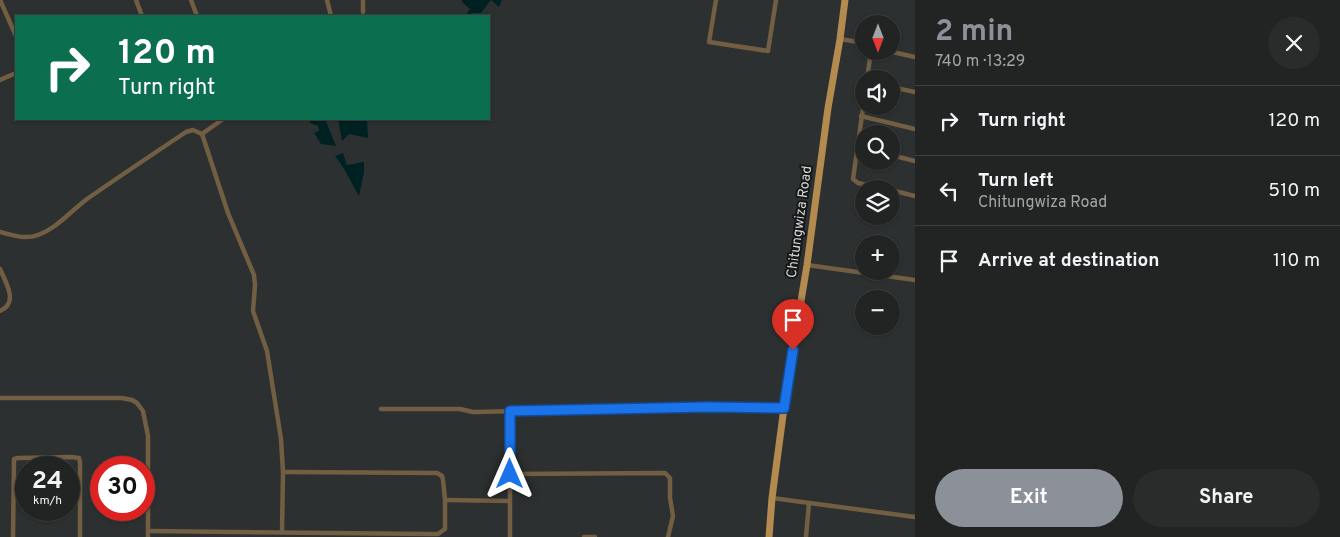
<!DOCTYPE html>
<html lang="en">
<head>
<meta charset="utf-8">
<style>
  :root { --surface:#222424; --page:#2a2c2c; --text:#f1f3f6; --muted:#a2a4a6; --line:#3f4141; --accent:#8c9099 }
  body { margin:0; font-family:Overpass,sans-serif; background:var(--page); color:var(--text); height:100vh; display:flex; flex-direction:column; font-size:19px; white-space:nowrap }
  * { box-sizing:border-box; margin:0 }
  p { font-size:16px; color:var(--muted) }
  .icon { flex:none; width:28px; height:28px; fill:none; stroke:currentColor; stroke-width:2; stroke-linecap:round; stroke-linejoin:round }
  .map { position:relative; flex:1; overflow:hidden }
  .side { display:flex; flex-direction:column; background:var(--surface); width:425px }
  .side>* { flex:none }
  .banner { position:absolute; left:15px; top:15px; width:475px; height:105px; border-radius:0px; box-shadow:0 1px 4px #0004,0 0 0 1px var(--line); background:#0b6e4f; color:#fff; overflow:hidden }
  .needle { width:32px; rotate:180deg }
  .buttons { position:absolute; left:855px; top:15px; display:grid; gap:10px }
  .buttons a { display:grid; place-items:center; width:45px; height:45px; border-radius:50%; background:var(--surface); box-shadow:0 1px 4px #0004,0 0 0 1px var(--line); font-size:25px }
  .speed { position:absolute; left:15px; top:456px; display:flex; gap:10px; font-size:25px; font-weight:700; text-align:center }
  .speed>* { display:grid; place-content:center; width:65px; height:65px; border-radius:50%; background:var(--surface); box-shadow:0 1px 4px #0004,0 0 0 1px var(--line); line-height:1 }
  .speed small { font-size:12px; font-weight:400 }
  .speed .limit { border:8px solid #d22; background:#fff; color:#111 }
  .pin { position:absolute; display:grid; place-items:center; width:42px; height:42px; color:#fff; margin:-51px -21px; border-radius:50% 50% 50% 0; rotate:-45deg; box-shadow:0 0 5px #0007 }
  .pin .icon { rotate:45deg }
  .me { position:absolute; width:55px; margin:-28px; rotate:0deg; stroke-linejoin:round; filter:drop-shadow(0 0 4px #0008) }
  .turn { display:flex; align-items:center; gap:18px; height:105px; padding:0 20px; font-size:22px }
  .turn .icon { width:65px; height:65px; stroke-width:2.5 }
  .turn b { display:block; font-size:35px; line-height:42px }
  .round { display:grid; place-items:center; flex:none; width:52px; height:52px; border-radius:26px; background:var(--page) }
  .headline { display:flex; align-items:center; justify-content:space-between; height:85px; padding:0 20px }
  h1 { font-size:30px; font-weight:700; line-height:38px; color:var(--accent) }
  .primary-button { display:flex; gap:10px; margin-top:auto; padding:10px 20px }
  .primary-button a { flex:1; height:58px; border-radius:30px; background:var(--accent); color:#fff; font-size:20px; font-weight:700; line-height:58px; text-align:center }
  .primary-button a+a { background:var(--page); color:var(--text) }
  ul { padding:0; list-style:none }
  li { display:flex; align-items:center; gap:15px; height:70px; padding:0 20px; border-top:1px solid var(--line) }
  li div { flex:1 }
  li b { display:block; font-size:19px }
  li em { font-style:normal }
  main { display:flex; flex:1; min-height:0 }
  .map>svg:first-child { display:block }
  .water { fill:#002122 }
  .lines { fill:none; stroke-linecap:round; stroke-linejoin:round }
  .minor { stroke:#725e42; stroke-width:4.5 }
  .primary { stroke:#b48b4e; stroke-width:7 }
  .route-casing { stroke:#114b97; stroke-width:12 }
  .route { stroke:#1a73e8; stroke-width:9 }
  .labels { text-anchor:middle; dominant-baseline:central; stroke-width:4; stroke-linejoin:round; paint-order:stroke }
  .street-label { font-size:14px; fill:#d6d8d8; stroke:#161818 }
</style>
</head>
<body>
<main>
<div class="map">
<svg width="915" height="537" viewBox="0 0 915 537">
  <rect width="100%" height="100%" fill="#2d3030"/>
  <!-- water -->
  <g class="water">
    <path d="M462,0H502L499,7L491,0L481,13H472L469,16H465L470,9L462,2Z"/>
    <path d="M309,119H325L336,146L321,144L314,133L319,131L318,126L310,123Z"/>
    <path d="M338,119H367L368,138L349,134L342,141Z"/>
    <path d="M343,153L347,165L364,162V172L359,196C351,183 345,168 335,156Z"/>
  </g>
  <g class="lines">
    <!-- minor -->
    <g class="minor">
      <path d="M0,0L16,36"/>
      <path d="M136,0L142,16"/>
      <path d="M191,0L197,16"/>
      <path d="M327,0L331,16"/>
      <path d="M716,0L709,42L768,51L776,0"/>
      <path d="M363,12V0"/>
      <path d="M840,39L864,43"/>
      <path d="M888,51L915,57"/>
      <path d="M867,79L871,51"/>
      <path d="M0,80L16,73"/>
      <path d="M891,87L915,92"/>
      <path d="M864,101L853,179L858,183L884,189"/>
      <path d="M861,116L915,129"/>
      <path d="M202,134L223,119"/>
      <path d="M891,155L915,161"/>
      <path d="M891,190L915,196"/>
      <path d="M0,232C12,235 25,240 38,235C57,228 71,211 87,199C120,176 153,154 186,132L193,130L202,134L228,213L254,275L255,285L253,311L267,351L281,439L283,472L282,532"/>
      <path d="M807,265L915,280"/>
      <path d="M0,269C6,283 19,303 0,311"/>
      <path d="M0,398H122L132,400L137,403L143,411L148,436V537"/>
      <path d="M381,409H460L473,412L708,407L784,408"/>
      <path d="M510,411V537"/>
      <path d="M510,474L665,473L670,478V498L673,516L668,537"/>
      <path d="M772,498L915,517"/>
      <path d="M445,500L510,501"/>
      <path d="M148,531L430,534H438L445,529V500L443,480L442,476L437,473L283,472"/>
      <path d="M13,537L14,459L18,458L71,457L79,458L80,462V537"/>
      <path d="M584,537H595"/>
      <path d="M806,537L809,503"/>
    </g>
    <!-- primary -->
    <path class="primary" d="M769,537L772,498L787,385L807,265L828,108L840,39L845,0"/>
  </g>
  <g class="lines">
    <defs>
      <path id="route" d="M510,474V411L708,407L784,408L793,350"/>
    </defs>
    <!-- route casing -->
    <use href="#route" class="route-casing"/>
    <!-- route -->
    <use href="#route" class="route"/>
  </g>
  <g class="labels">
    <!-- street labels -->
    <g class="street-label">
      <text transform="translate(800 222) rotate(-82)">Chitungwiza Road</text>
    </g>
  </g>
</svg>
<div class="buttons">
<a><svg class="needle" viewBox="-14 -14 28 28"><path d="M0-13l5 13h-10z" fill="#e53935"/><path d="M0 13l5-13h-10z" fill="#a2a4a6"/></svg></a>
<a><svg class="icon" aria-label="sound" viewBox="0 0 24 24"><path d="M4 9h4l5-4v14l-5-4H4zM17 9q2 3 0 6"/></svg></a>
<a><svg class="icon" aria-label="search" viewBox="0 0 24 24"><circle cx="10" cy="10" r="6"/><path d="M15 15l6 6"/></svg></a>
<a><svg class="icon" aria-label="layers" viewBox="0 0 24 24"><path d="M12 4l9 5-9 5-9-5zM3 14l9 5 9-5"/></svg></a>
<a>+</a>
<a>−</a>
</div>
<div class="speed"><div>24<small>km/h</small></div><div class="limit">30</div></div>
<div class="pin" style="left:793px;top:350px;background:#d93025"><svg class="icon" aria-label="arrive" viewBox="0 0 24 24"><path d="M6 21V4h12l-3 4 3 4H6"/></svg></div>
<svg class="me" style="left:510px;top:474px" viewBox="-20 -20 40 40"><path d="M0-17L14 15 0 8-14 15z" fill="#1a73e8" stroke="#fff" stroke-width="4"/></svg>
<div class="banner">
<div class="turn"><svg class="icon" aria-label="right" viewBox="0 0 24 24"><path d="M7 20v-9h11M14 6l5 5-5 5"/></svg><div><b>120 m</b>Turn right</div></div>
</div>
</div>
<section class="side">
<div class="headline"><div><h1>2 min</h1><p>740 m · 13:29</p></div><a class="round"><svg class="icon" aria-label="close" viewBox="0 0 24 24"><path d="M6 6l12 12M18 6L6 18"/></svg></a></div>
<ul>
<li><svg class="icon" aria-label="right" viewBox="0 0 24 24"><path d="M7 20v-9h11M14 6l5 5-5 5"/></svg><div><b>Turn right</b></div><em>120 m</em></li>
<li><svg class="icon" aria-label="left" viewBox="0 0 24 24"><path d="M17 20v-9H6M10 6l-5 5 5 5"/></svg><div><b>Turn left</b><p>Chitungwiza Road</p></div><em>510 m</em></li>
<li><svg class="icon" aria-label="arrive" viewBox="0 0 24 24"><path d="M6 21V4h12l-3 4 3 4H6"/></svg><div><b>Arrive at destination</b></div><em>110 m</em></li>
</ul>
<div class="primary-button"><a>Exit</a><a>Share</a></div>
</section>
</main>
</body>
</html>
